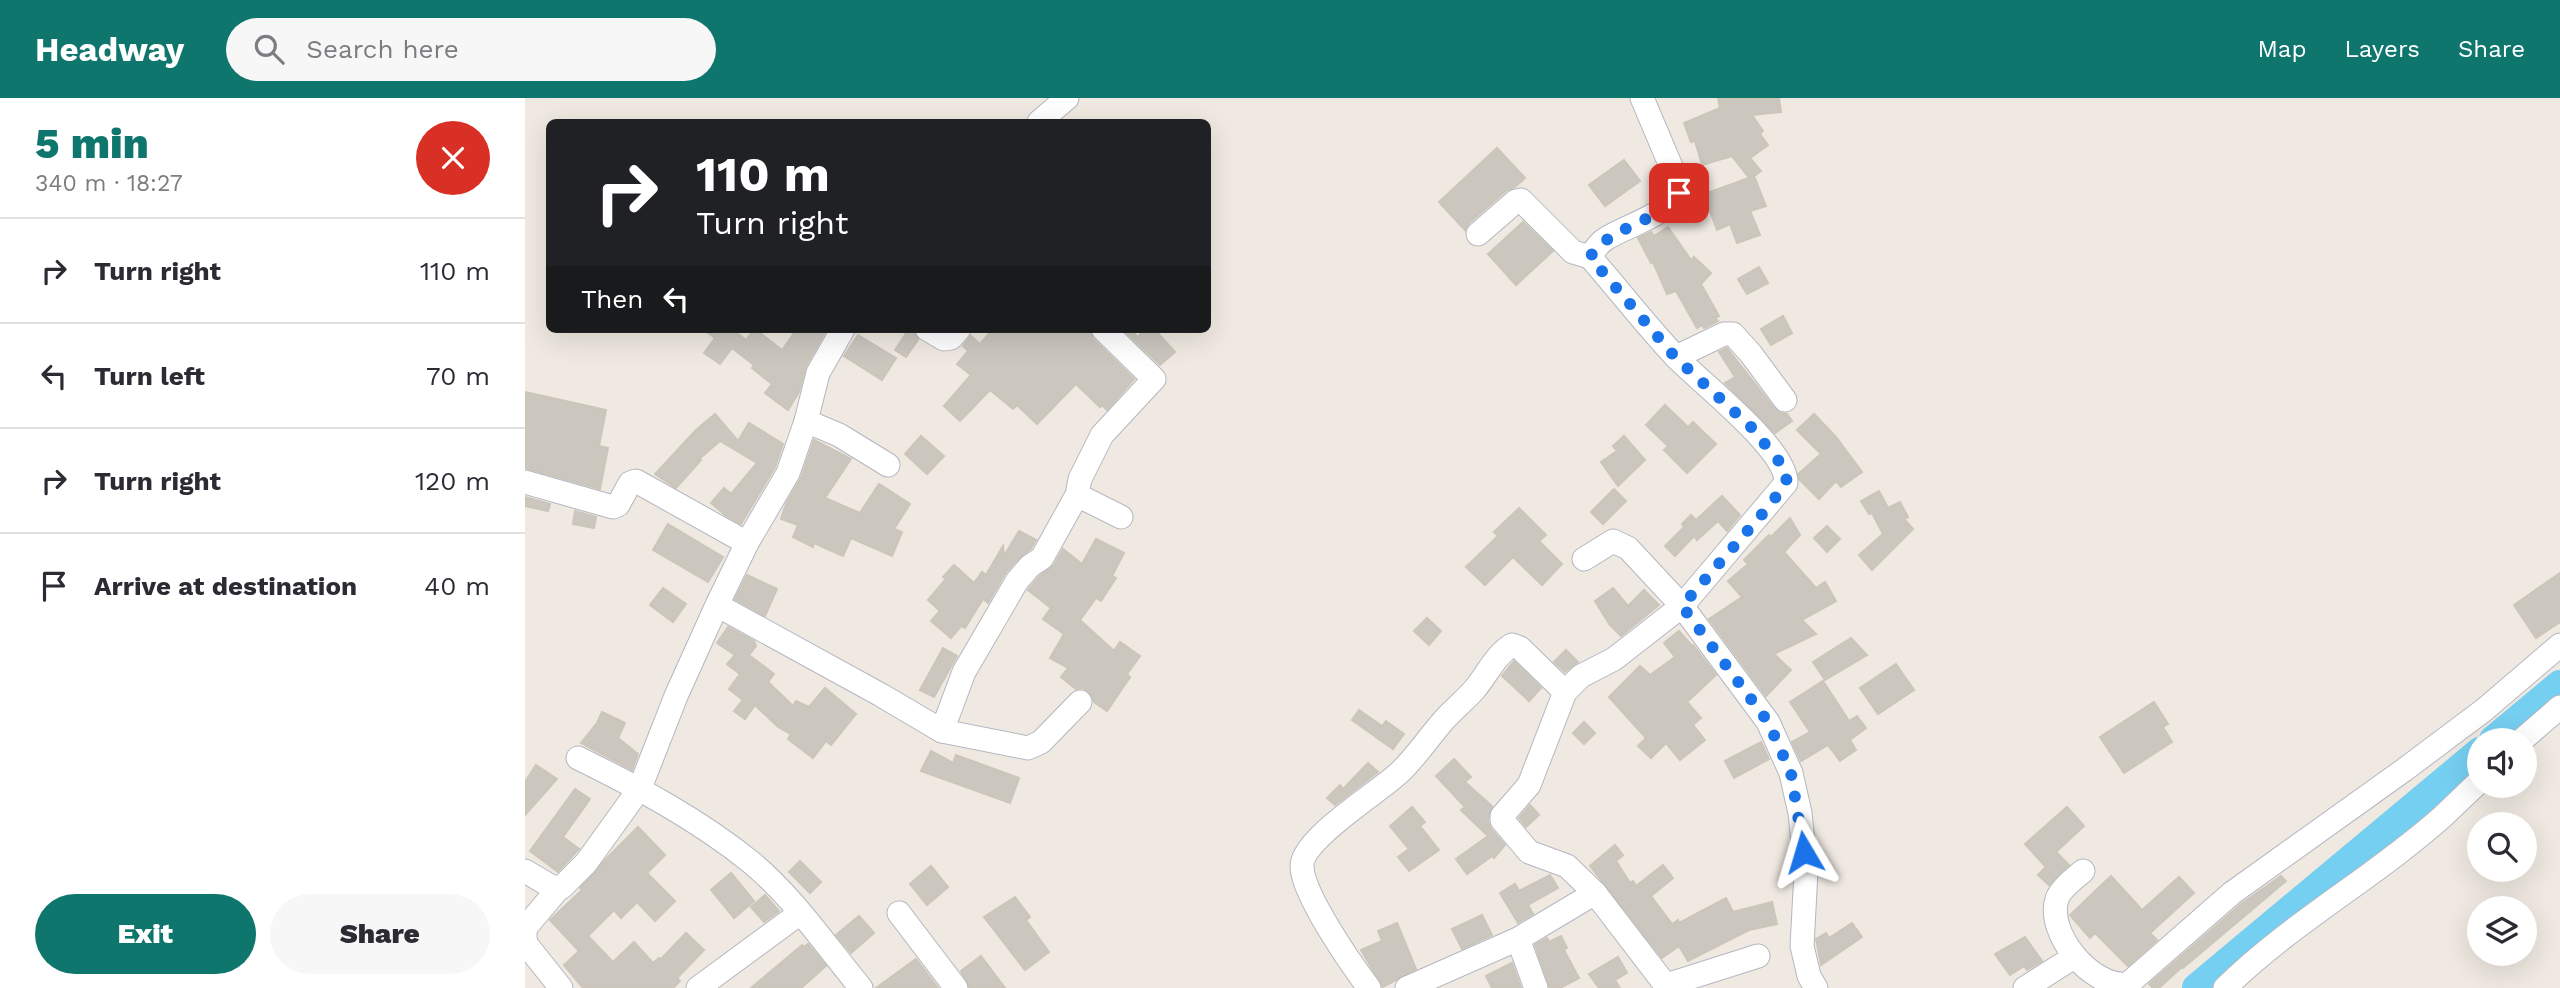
<!DOCTYPE html>
<html lang="en">
<head>
<meta charset="utf-8">
<style>
  :root { --surface:#fff; --page:#f7f7f7; --text:#2b2b33; --muted:#7c7c81; --line:#e1e1e2; --accent:#0f766e }
  body { margin:0; font-family:"Work Sans",sans-serif; background:var(--page); color:var(--text); height:100vh; display:flex; flex-direction:column; font-size:26px; white-space:nowrap }
  * { box-sizing:border-box; margin:0 }
  p { font-size:23px; color:var(--muted) }
  .icon { flex:none; width:38px; height:38px; fill:none; stroke:currentColor; stroke-width:2; stroke-linecap:round; stroke-linejoin:round }
  .map { position:relative; flex:1; overflow:hidden }
  .panel { display:flex; flex-direction:column; background:var(--surface); width:525px }
  .panel>* { flex:none }
  .guide { position:absolute; left:21px; top:21px; width:665px; height:214px; border-radius:10px; box-shadow:0 7px 28px #0002; background:#202124; color:#fff; overflow:hidden }
  .tools { position:absolute; left:1942px; top:630px; display:grid; gap:14px }
  .tools a { display:grid; place-items:center; width:70px; height:70px; border-radius:50%; background:var(--surface); box-shadow:0 7px 28px #0002; font-size:35px }
  .pin { position:absolute; display:grid; place-items:center; width:60px; height:60px; color:#fff; margin:-30px; border-radius:14px; box-shadow:0 4px 10px #0006 }
  .me { position:absolute; width:77px; margin:-38px; rotate:353deg; stroke-linejoin:round; filter:drop-shadow(0 0 5px #0008) }
  .turn { display:flex; align-items:center; gap:24px; height:147px; padding:0 35px; font-size:32px }
  .turn .icon { width:91px; height:91px; stroke-width:2.5 }
  .turn b { display:block; font-size:49px; line-height:60px }
  .then { display:flex; align-items:center; height:66px; padding:0 35px; background:#0003; gap:14px; font-size:26px }
  .round { display:grid; place-items:center; flex:none; width:74px; height:74px; border-radius:37px; background:var(--page) }
  .headline { display:flex; align-items:center; justify-content:space-between; height:119px; padding:0 35px }
  h1 { font-size:42px; font-weight:800; line-height:52px; color:var(--accent) }
  .cta { display:flex; gap:14px; margin-top:auto; padding:14px 35px }
  .cta a { flex:1; height:80px; border-radius:42px; background:var(--accent); color:#fff; font-size:28px; font-weight:800; line-height:80px; text-align:center }
  .cta a+a { background:var(--page); color:var(--text) }
  ul { padding:0; list-style:none }
  li { display:flex; align-items:center; gap:21px; height:105px; padding:0 35px; border-top:2px solid var(--line) }
  li div { flex:1 }
  li b { display:block; font-size:26px }
  li em { font-style:normal }
  header { display:flex; align-items:center; gap:42px; box-sizing:border-box; height:98px; padding:0 35px; background:var(--accent); color:#fff }
  header strong { font-size:33px }
  nav { display:flex; gap:38px; margin-inline-start:auto; font-size:24px }
  .search { width:490px; height:63px; background:var(--page); display:flex; align-items:center; gap:18px; box-sizing:border-box; padding:0 24px; border-radius:38px; color:var(--muted); font-size:26px }
  main { display:flex; flex:1; min-height:0 }
  .map>svg:first-child { display:block }
  .lines { fill:none; stroke-linecap:round; stroke-linejoin:round }
  .river { stroke:#75cff0; stroke-width:30 }
  .building { fill:#cbc7bf; stroke:#cbc5ba; stroke-width:2 }
  .minor-casing { stroke:#b4b7c1; stroke-width:25 }
  .minor { stroke:#fff; stroke-width:23 }
  .route { stroke:#1a73e8; stroke-width:12; stroke-dasharray:0 21.6 }
</style>
</head>
<body>
<header>
<strong>Headway</strong>
<div class="search"><svg class="icon" aria-label="search" viewBox="0 0 24 24"><circle cx="10" cy="10" r="6"/><path d="M15 15l6 6"/></svg>Search here</div>
<nav><a>Map</a><a>Layers</a><a>Share</a></nav>
</header>
<main>
<section class="panel">
<div class="headline"><div><h1>5 min</h1><p>340 m · 18:27</p></div><a class="round" style="background:#d93025;color:#fff"><svg class="icon" aria-label="close" viewBox="0 0 24 24"><path d="M6 6l12 12M18 6L6 18"/></svg></a></div>
<ul>
<li><svg class="icon" aria-label="right" viewBox="0 0 24 24"><path d="M7 20v-9h11M14 6l5 5-5 5"/></svg><div><b>Turn right</b></div><em>110 m</em></li>
<li><svg class="icon" aria-label="left" viewBox="0 0 24 24"><path d="M17 20v-9H6M10 6l-5 5 5 5"/></svg><div><b>Turn left</b></div><em>70 m</em></li>
<li><svg class="icon" aria-label="right" viewBox="0 0 24 24"><path d="M7 20v-9h11M14 6l5 5-5 5"/></svg><div><b>Turn right</b></div><em>120 m</em></li>
<li><svg class="icon" aria-label="arrive" viewBox="0 0 24 24"><path d="M6 21V4h12l-3 4 3 4H6"/></svg><div><b>Arrive at destination</b></div><em>40 m</em></li>
</ul>
<div class="cta"><a>Exit</a><a>Share</a></div>
</section>
<div class="map">
<svg width="2035" height="890" viewBox="0 0 2035 890">
  <rect width="100%" height="100%" fill="#efe9e1"/>
  <g class="lines">
    <!-- river -->
    <g class="river">
      <path d="M1969,642L2035,587"/>
      <path d="M1672,890L1955,654"/>
    </g>
  </g>
  <!-- building -->
  <g class="building">
    <path d="M1193,0H1254L1256,14L1227,17L1238,33L1235,36L1243,47L1225,60L1236,73L1229,78L1241,108L1225,113L1235,137L1212,145L1205,126L1192,132L1179,96L1224,80L1207,58L1177,67L1170,43L1166,44L1159,25L1195,10Z"/>
    <path d="M972,50L1000,80L990,89L982,92L944,125L940,132L914,104Z"/>
    <path d="M1099,62L1115,83L1080,108L1064,87Z"/>
    <path d="M998,124L1028,153L991,187L963,156Z"/>
    <path d="M1143,129L1166,162L1169,159L1186,175L1176,186L1194,218L1190,220L1193,223L1179,230L1177,227L1172,230L1151,193L1142,196L1128,164L1126,165L1113,140L1126,134L1129,138Z"/>
    <path d="M1234,169L1243,185L1222,196L1213,181Z"/>
    <path d="M1258,218L1267,235L1246,247L1236,231Z"/>
    <path d="M178,231H207L221,242L230,231L257,252L272,231H302L281,268L274,294L263,312L240,295L247,286L227,270L229,267L207,250L195,266L179,255L190,240Z"/>
    <path d="M384,231H388L393,242L381,259L370,252Z"/>
    <path d="M468,231H564L568,241L609,281L582,312L577,307L575,309L551,286L512,326L492,307L488,311L465,292L435,323L419,308L446,277L432,266L443,253L438,248L446,238L455,246Z"/>
    <path d="M620,231H629L650,254L635,267L602,235L605,232L613,239Z"/>
    <path d="M333,237L371,260L357,282L319,258Z"/>
    <path d="M1202,250L1249,310L1255,315L1262,316L1267,323L1250,335L1200,285L1210,279L1194,254Z"/>
    <path d="M0,294L81,312L74,348L83,350L75,391L0,370Z"/>
    <path d="M1140,307L1163,329L1168,324L1191,346L1162,375L1139,352L1143,348L1121,327Z"/>
    <path d="M190,316L213,343L224,325L258,346L250,369L216,426L200,417L186,405L199,390L206,396L232,365L195,343L174,361L176,362L151,390L130,376L171,332Z"/>
    <path d="M1289,316L1311,339L1337,374L1316,389L1311,383L1294,401L1274,381L1273,376L1296,356L1272,332Z"/>
    <path d="M396,338L419,358L402,376L380,356Z"/>
    <path d="M1099,338L1120,362L1093,388L1076,364L1092,353L1088,348Z"/>
    <path d="M289,342L326,361L300,400L335,415L354,386L385,406L369,431L377,434L367,458L326,440L318,458L289,445L288,449L268,439L273,427L256,421L261,406L276,380Z"/>
    <path d="M1089,391L1101,403L1078,426L1066,414Z"/>
    <path d="M1354,393L1363,410L1375,404L1383,419L1379,421L1388,431L1347,472L1334,457L1358,436L1347,415L1344,416L1336,403Z"/>
    <path d="M1197,398L1215,417L1202,433L1193,423L1172,442L1169,438L1150,458L1140,448L1159,429L1157,426L1166,417L1171,422Z"/>
    <path d="M0,399L25,406L23,413L0,408Z"/>
    <path d="M994,410L1021,437L1014,443L1037,466L1017,487L988,459L960,487L941,469L973,438L969,434Z"/>
    <path d="M50,413L71,419L69,430L48,426Z"/>
    <path d="M1265,420L1275,437L1259,454L1291,490L1300,484L1311,503L1277,522L1291,536L1249,556L1266,572L1241,598L1184,521L1217,499L1203,483L1223,466L1219,462L1244,437L1246,439Z"/>
    <path d="M143,426L198,459L183,484L128,452Z"/>
    <path d="M1302,428L1315,441L1302,454L1289,440Z"/>
    <path d="M494,433L511,442L506,450L495,459L481,474L463,505L458,501L440,530L436,528L426,540L406,523L415,513L403,502L421,481L418,479L429,467L449,485L457,474L461,477L478,448L479,458Z"/>
    <path d="M571,441L599,455L587,478L591,480L576,503L571,500L555,522L589,553L595,544L615,558L602,576L605,579L582,613L569,604L564,594L558,590L551,591L536,579L543,570L525,560L539,536L518,521L526,510L503,492L514,479L529,467L538,451L557,466Z"/>
    <path d="M2035,475V524L2011,540L1989,507Z"/>
    <path d="M222,477L252,491L240,518L210,501Z"/>
    <path d="M138,490L161,506L148,524L125,507Z"/>
    <path d="M1088,490L1103,508L1119,492L1134,507L1096,538L1085,527L1070,503Z"/>
    <path d="M902,520L916,533L904,547L889,533Z"/>
    <path d="M203,529L229,543L231,548L224,557L249,576L243,584L268,608L271,603L284,609L300,590L331,616L306,647L301,643L288,660L263,641L266,636L253,629L230,607L220,621L209,613L218,602L204,591L215,576L202,566L210,557L192,545Z"/>
    <path d="M1154,533L1167,548L1168,547L1191,577L1162,604L1176,620L1168,627L1180,642L1155,662L1141,645L1126,660L1113,648L1121,640L1084,599L1115,568L1125,577L1150,559L1139,545Z"/>
    <path d="M1326,540L1342,557L1300,582L1288,564Z"/>
    <path d="M418,550L432,558L409,599L395,592Z"/>
    <path d="M1041,552L1053,564L1040,574L1029,564Z"/>
    <path d="M989,563L1016,590L1004,603L977,578Z"/>
    <path d="M1371,566L1389,592L1353,616L1335,590Z"/>
    <path d="M1298,583L1324,623L1332,618L1341,630L1325,642L1331,652L1315,663L1303,647L1276,663L1267,644L1285,634L1265,604Z"/>
    <path d="M1629,604L1643,626L1638,629L1647,644L1599,675L1575,639Z"/>
    <path d="M834,612L857,628L861,623L879,636L868,651L827,622Z"/>
    <path d="M77,614L100,625L93,640L113,656L107,672L56,645L72,625Z"/>
    <path d="M1059,624L1070,635L1059,646L1048,635Z"/>
    <path d="M1236,644L1244,661L1209,680L1200,663Z"/>
    <path d="M406,653L428,665L431,657L494,680L485,705L396,673Z"/>
    <path d="M929,661L946,679L940,684L967,708L963,723L966,731L980,747L969,760L967,758L942,776L931,761L963,738L936,712L940,709L911,678Z"/>
    <path d="M843,665L853,674L810,707L802,700L815,687L818,691Z"/>
    <path d="M11,667L32,681L0,717V684Z"/>
    <path d="M50,691L65,701L38,739L54,751L33,774L5,753Z"/>
    <path d="M1005,707L1014,717L1001,729L994,720Z"/>
    <path d="M887,709L900,724L895,728L914,752L884,773L873,759L884,751L865,728Z"/>
    <path d="M1542,709L1559,728L1531,754L1544,767L1524,787L1513,777L1521,769L1500,746Z"/>
    <path d="M113,729L140,757L122,775L150,803L130,823L112,804L96,820L89,812L63,838L88,864L109,844L128,865L134,860L136,861L161,835L179,852L152,880L155,883L148,890H58L39,867L54,853L25,822L57,792L55,790L82,760Z"/>
    <path d="M1090,747L1098,757L1091,763L1105,785L1108,783L1111,788L1138,767L1148,780L1126,798L1147,826L1153,822L1154,825L1201,800L1208,814L1247,804L1252,826L1224,832L1163,863L1154,848L1137,860L1065,768Z"/>
    <path d="M275,763L296,784L285,795L264,774Z"/>
    <path d="M406,768L423,789L402,807L385,786Z"/>
    <path d="M206,775L229,803L209,820L186,792Z"/>
    <path d="M1025,777L1033,790L1003,807L1008,816L993,825L975,795L990,786L994,793Z"/>
    <path d="M1586,778L1617,812L1654,779L1669,795L1625,835L1632,842L1603,868L1570,835L1565,840L1545,817Z"/>
    <path d="M1756,778L1761,783L1658,870L1657,869L1634,890H1628L1624,886L1716,806Z"/>
    <path d="M240,797L254,813L239,824L226,809Z"/>
    <path d="M490,799L505,819L501,822L524,854L500,872L459,819Z"/>
    <path d="M957,817L967,837L937,851L927,831Z"/>
    <path d="M334,818L349,835L326,855L311,837Z"/>
    <path d="M872,825L891,871L858,889L836,852L857,843L853,833Z"/>
    <path d="M1327,825L1337,839L1296,867L1291,841L1301,835L1304,840Z"/>
    <path d="M1036,838L1042,850L1039,852L1054,880L1035,890H1025L1010,847L1022,840L1024,844Z"/>
    <path d="M1500,839L1517,863L1502,872L1499,868L1485,877L1470,856Z"/>
    <path d="M283,846L301,868L276,890H226L277,847L279,849Z"/>
    <path d="M456,858L480,890H445L436,873Z"/>
    <path d="M1093,859L1102,875L1090,882L1095,890H1074L1064,876Z"/>
    <path d="M391,861L413,890H351Z"/>
    <path d="M987,865L996,890H967L961,878Z"/>
  </g>
  <g class="lines">
    <defs>
      <g id="minor">
        <path d="M514,24L542,0"/>
        <path d="M953,136L991,103L996,102L1048,154L1065,159"/>
        <path d="M402,231L419,241L426,240L434,231"/>
        <path d="M1151,259L1199,236H1208L1226,256L1260,302"/>
        <path d="M281,323L314,337L363,367"/>
        <path d="M0,384L88,409L93,407L105,385L111,383L222,445"/>
        <path d="M552,397L555,381L577,337L629,281L578,231"/>
        <path d="M1059,461L1088,443L1103,450L1157,508L1243,624L1266,675L1275,715L1281,774L1277,848L1284,878L1291,890"/>
        <path d="M192,507L356,597L417,633L503,650L516,644L555,604"/>
        <path d="M417,633L439,574L492,483L505,468L517,460L552,397L596,419"/>
        <path d="M1997,642L2035,609"/>
        <path d="M53,660C114,690 174,722 227,765C268,799 302,849 336,890"/>
        <path d="M0,773L27,789H37L61,765L115,690L151,598L192,507L222,445L263,375L281,323L293,275L318,231"/>
        <path d="M1558,773C1550,780 1535,791 1532,801C1521,835 1566,890 1603,886L1707,795L1879,672L1959,612L2035,547"/>
        <path d="M1070,795L1139,885H1148L1233,858"/>
        <path d="M374,815L431,890"/>
        <path d="M0,835L1,829L33,791"/>
        <path d="M0,839L1,846L36,890"/>
        <path d="M993,841L1011,890"/>
        <path d="M173,890L275,815"/>
        <path d="M844,890C826,866 778,797 777,769C775,742 854,694 874,675C891,659 904,639 919,622C929,611 940,602 949,592C962,577 970,557 987,547L995,550L1040,594L1056,578L1089,561L1157,508L1261,385C1263,351 1173,283 1149,257C1120,226 1093,191 1065,159C1069,153 1073,146 1079,142C1100,127 1155,115 1153,85L1117,0"/>
        <path d="M882,890L993,841L1070,795L1042,768L1004,754L977,722V718L1004,687L1040,594"/>
        <path d="M1500,890L1549,859"/>
        <path d="M1700,890C1766,825 1847,781 1916,720C1929,708 1942,695 1955,683"/>
      </g>
    </defs>
    <!-- minor casing -->
    <use href="#minor" class="minor-casing"/>
    <!-- minor -->
    <use href="#minor" class="minor"/>
  </g>
  <g class="lines">
    <!-- route -->
    <path class="route" d="M1154,95C1133,126 1087,126 1065,159L1150,259L1226,329L1257,367L1262,376L1261,385L1245,407L1157,508L1243,624L1266,675L1279,754"/>
  </g>
</svg>
<div class="tools">
<a><svg class="icon" aria-label="sound" viewBox="0 0 24 24"><path d="M4 9h4l5-4v14l-5-4H4zM17 9q2 3 0 6"/></svg></a>
<a><svg class="icon" aria-label="search" viewBox="0 0 24 24"><circle cx="10" cy="10" r="6"/><path d="M15 15l6 6"/></svg></a>
<a><svg class="icon" aria-label="layers" viewBox="0 0 24 24"><path d="M12 4l9 5-9 5-9-5zM3 14l9 5 9-5"/></svg></a>
</div>
<div class="pin" style="left:1154px;top:95px;background:#d93025"><svg class="icon" aria-label="arrive" viewBox="0 0 24 24"><path d="M6 21V4h12l-3 4 3 4H6"/></svg></div>
<svg class="me" style="left:1279px;top:754px" viewBox="-20 -20 40 40"><path d="M0-17L14 15 0 8-14 15z" fill="#1a73e8" stroke="#fff" stroke-width="4"/></svg>
<div class="guide">
<div class="turn"><svg class="icon" aria-label="right" viewBox="0 0 24 24"><path d="M7 20v-9h11M14 6l5 5-5 5"/></svg><div><b>110 m</b>Turn right</div></div>
<div class="then">Then<svg class="icon" aria-label="left" viewBox="0 0 24 24"><path d="M17 20v-9H6M10 6l-5 5 5 5"/></svg></div>
</div>
</div>
</main>
</body>
</html>
